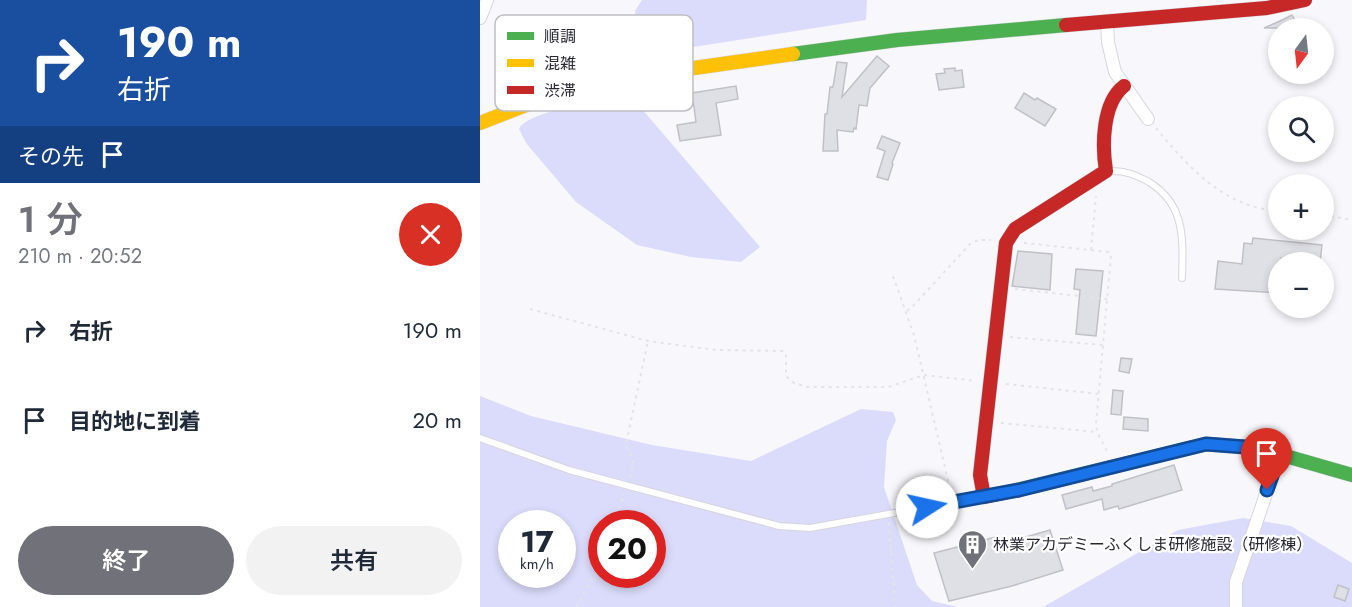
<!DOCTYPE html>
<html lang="ja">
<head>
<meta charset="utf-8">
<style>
  :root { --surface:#fff; --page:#f2f2f3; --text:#1f2937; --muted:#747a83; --accent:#717179 }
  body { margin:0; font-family:Jost,"Noto Sans JP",sans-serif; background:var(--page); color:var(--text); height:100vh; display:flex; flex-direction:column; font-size:22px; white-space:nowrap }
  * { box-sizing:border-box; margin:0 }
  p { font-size:20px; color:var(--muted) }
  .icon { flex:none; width:33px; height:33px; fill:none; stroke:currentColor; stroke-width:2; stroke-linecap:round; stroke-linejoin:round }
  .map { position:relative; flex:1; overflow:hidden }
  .details { display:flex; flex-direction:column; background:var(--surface); width:480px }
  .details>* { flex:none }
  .hud { background:#1a4fa0; color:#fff; overflow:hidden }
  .needle { width:39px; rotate:195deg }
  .buttons { position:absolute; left:788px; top:18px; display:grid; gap:12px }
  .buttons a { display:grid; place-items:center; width:66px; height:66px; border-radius:50%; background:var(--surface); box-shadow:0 3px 9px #0003; font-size:30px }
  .speed { position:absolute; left:18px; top:510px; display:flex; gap:12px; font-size:30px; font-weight:700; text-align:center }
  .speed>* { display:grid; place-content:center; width:78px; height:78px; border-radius:50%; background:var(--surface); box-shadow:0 3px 9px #0003; line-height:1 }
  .speed small { font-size:15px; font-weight:400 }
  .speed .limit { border:9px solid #d22; background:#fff; color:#111 }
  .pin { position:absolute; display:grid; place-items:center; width:51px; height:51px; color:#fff; margin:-62px -26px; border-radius:50% 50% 50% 0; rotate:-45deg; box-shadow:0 0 6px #0007 }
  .pin .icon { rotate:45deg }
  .me { position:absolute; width:66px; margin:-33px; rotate:80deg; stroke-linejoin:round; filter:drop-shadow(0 0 4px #0008) }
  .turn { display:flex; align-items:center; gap:21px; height:126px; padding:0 18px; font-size:27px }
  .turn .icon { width:78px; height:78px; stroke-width:2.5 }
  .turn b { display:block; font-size:42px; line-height:51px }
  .then { display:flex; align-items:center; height:57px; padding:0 18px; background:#0003; gap:12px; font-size:22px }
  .round { display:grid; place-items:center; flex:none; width:63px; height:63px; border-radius:32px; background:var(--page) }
  .overview { display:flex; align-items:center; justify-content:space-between; height:102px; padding:0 18px }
  h1 { font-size:36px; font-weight:600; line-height:45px; color:var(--accent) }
  .cta { display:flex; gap:12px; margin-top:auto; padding:12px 18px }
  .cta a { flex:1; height:69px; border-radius:36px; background:var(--accent); color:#fff; font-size:24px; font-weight:600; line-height:69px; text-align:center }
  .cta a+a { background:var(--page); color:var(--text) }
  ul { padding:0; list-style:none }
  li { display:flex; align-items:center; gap:18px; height:90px; padding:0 18px }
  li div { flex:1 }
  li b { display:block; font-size:22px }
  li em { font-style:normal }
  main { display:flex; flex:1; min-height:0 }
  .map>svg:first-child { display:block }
  .green { fill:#dbdcfb; fill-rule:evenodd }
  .building { fill:#dfdfe6; stroke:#c0c0c7; stroke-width:1.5 }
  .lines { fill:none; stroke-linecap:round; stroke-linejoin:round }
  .lane-casing { stroke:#d5d5dd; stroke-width:8 }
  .street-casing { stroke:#d5d5dd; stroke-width:14 }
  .fast-casing { stroke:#d5d5dd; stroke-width:15 }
  .slow-casing { stroke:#d5d5dd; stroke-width:15 }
  .jam-casing { stroke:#d5d5dd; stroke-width:15 }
  .path { stroke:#e4e4e5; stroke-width:2; stroke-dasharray:3 4.5; stroke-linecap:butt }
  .lane { stroke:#fefeff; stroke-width:6 }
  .street { stroke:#fefeff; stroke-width:12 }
  .fast { stroke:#4caf50; stroke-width:14 }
  .slow { stroke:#ffc107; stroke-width:14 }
  .jam { stroke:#c62828; stroke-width:14 }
  .route-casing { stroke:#114b97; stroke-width:15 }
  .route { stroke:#1a73e8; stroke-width:10 }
  .labels { text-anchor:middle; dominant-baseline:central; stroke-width:4.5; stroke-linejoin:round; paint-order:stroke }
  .poi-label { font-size:16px; fill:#282833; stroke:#fff; text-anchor:start }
  .key { fill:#fff; stroke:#bebec2; stroke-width:1.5 }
  .key-label { font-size:16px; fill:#282833 }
</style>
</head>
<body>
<main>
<section class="details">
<div class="hud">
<div class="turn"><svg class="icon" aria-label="right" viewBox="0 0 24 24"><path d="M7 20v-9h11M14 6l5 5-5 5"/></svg><div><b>190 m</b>右折</div></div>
<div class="then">その先<svg class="icon" aria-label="arrive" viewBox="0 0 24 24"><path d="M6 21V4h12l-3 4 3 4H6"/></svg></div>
</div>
<div class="overview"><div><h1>1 分</h1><p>210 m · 20:52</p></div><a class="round" style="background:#d93025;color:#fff"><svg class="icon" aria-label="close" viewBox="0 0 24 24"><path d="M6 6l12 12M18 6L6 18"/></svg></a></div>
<ul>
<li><svg class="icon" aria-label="right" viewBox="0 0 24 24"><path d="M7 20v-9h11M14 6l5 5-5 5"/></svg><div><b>右折</b></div><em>190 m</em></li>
<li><svg class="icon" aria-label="arrive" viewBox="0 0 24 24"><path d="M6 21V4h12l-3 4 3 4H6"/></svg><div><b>目的地に到着</b></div><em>20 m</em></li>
</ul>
<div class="cta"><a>終了</a><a>共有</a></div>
</section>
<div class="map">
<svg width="872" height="607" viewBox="0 0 872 607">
  <rect width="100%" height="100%" fill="#f8f8fc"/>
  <!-- green -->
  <g class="green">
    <path d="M162,0H387L386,20L162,55L155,11Z"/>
    <path d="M150,95L280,247L261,262L211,257L157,245L96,202L46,143L39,129C48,110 127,100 150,95Z"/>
    <path d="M0,396L51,416L172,445L271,461L381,409L413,412L416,420L407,441L404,487L437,585L452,601L478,607H0ZM32,524H82V574H32ZM122,524H172V574H122Z"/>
    <path d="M763,518L811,526L872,563V607H563L698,530Z"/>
  </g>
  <!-- building -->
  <g class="building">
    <path d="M812,15L819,28H784L800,21Z"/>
    <path d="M397,56L409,66L390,88L387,106L379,105L376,129L374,128L373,132L357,130L358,151H343L345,114H347L350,87H353L357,62L367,63L362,97Z"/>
    <path d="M475,68V71L482,70L484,87L459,90L456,74L465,73L464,69Z"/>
    <path d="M256,86L258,99L236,103L241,135L200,141L197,125L216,122L212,93Z"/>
    <path d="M544,93L555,100L557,98L576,109L565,126L535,108Z"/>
    <path d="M402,136L420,143L412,163L413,164L408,180L397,177L405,151L397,148Z"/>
    <path d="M773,238L842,245L840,262L801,258V262H798V293L735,289L738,261L762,264L764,243L772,244Z"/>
    <path d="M538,251L572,254L570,290L532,286Z"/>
    <path d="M596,269L623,271L616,336L596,334L600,290L594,289Z"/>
    <path d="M641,358L652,359L649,373L639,371Z"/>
    <path d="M633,390L643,391L641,415L631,414Z"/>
    <path d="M644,417L668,419V431L643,429Z"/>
    <path d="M694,465L702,490L639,509L638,506L624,510L622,499L586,509L582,495L612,487L613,491L632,486V484Z"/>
    <path d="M570,530L583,570L532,586L469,601L454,553L516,537L518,545Z"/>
    <path d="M858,585L869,589L865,601L854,597Z"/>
  </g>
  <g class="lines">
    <defs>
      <g id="lane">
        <path d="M629,171C644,170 656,175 669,182C706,205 703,240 702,278"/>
        <path d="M0,438L89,470L299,526L330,528L503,497"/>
      </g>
      <g id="street">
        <path d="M0,18L7,0"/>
        <path d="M627,21L628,42L635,72L668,119"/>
        <path d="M756,607V582L800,453"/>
      </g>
      <g id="fast">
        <path d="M313,54L417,40L586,25"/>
        <path d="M533,491L726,444L778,448L872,475"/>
      </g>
      <path id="slow" d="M0,123L100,84L313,54"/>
      <g id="jam">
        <path d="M586,25L787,8L825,0"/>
        <path d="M533,491L504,497L500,475L526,243L535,229L626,171C622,146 622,103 644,86"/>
      </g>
    </defs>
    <!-- lane casing -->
    <use href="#lane" class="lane-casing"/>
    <!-- street casing -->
    <use href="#street" class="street-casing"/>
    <!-- fast casing -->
    <use href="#fast" class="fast-casing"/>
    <!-- slow casing -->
    <use href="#slow" class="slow-casing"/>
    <!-- jam casing -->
    <use href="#jam" class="jam-casing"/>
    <!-- path -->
    <g class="path">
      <path d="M676,128C709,168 744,207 798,211"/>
      <path d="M843,215L872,220"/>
      <path d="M544,243L629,252L631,255L616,424L617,432L628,453"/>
      <path d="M611,250L616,196"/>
      <path d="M413,276L434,335L470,489"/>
      <path d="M535,289L627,299"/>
      <path d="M50,309L168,341L236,350L303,351L306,354V376L314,383L328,387H408L444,375L496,381"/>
      <path d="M427,311L434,305L491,243L499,240H511"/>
      <path d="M530,337L623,345"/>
      <path d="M526,384L619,394"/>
      <path d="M521,423L617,432"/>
      <path d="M150,478C156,458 152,462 146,444L168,341"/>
      <path d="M409,523L415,607"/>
      <path d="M136,524L143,494"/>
      <path d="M96,607L122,563"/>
    </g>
    <!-- lane -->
    <use href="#lane" class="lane"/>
    <!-- street -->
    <use href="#street" class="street"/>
    <!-- fast -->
    <use href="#fast" class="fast"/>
    <!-- slow -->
    <use href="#slow" class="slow"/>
    <!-- jam -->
    <use href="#jam" class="jam"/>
  </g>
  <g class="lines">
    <defs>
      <path id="route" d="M447,507L539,490L726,444L778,448L800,453L787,490"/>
    </defs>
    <!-- route casing -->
    <use href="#route" class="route-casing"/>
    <!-- route -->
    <use href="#route" class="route"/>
  </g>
  <!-- icons -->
  <defs>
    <symbol id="building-pin" viewBox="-11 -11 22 30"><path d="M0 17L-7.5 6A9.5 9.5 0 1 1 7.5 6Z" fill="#717179" stroke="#fff"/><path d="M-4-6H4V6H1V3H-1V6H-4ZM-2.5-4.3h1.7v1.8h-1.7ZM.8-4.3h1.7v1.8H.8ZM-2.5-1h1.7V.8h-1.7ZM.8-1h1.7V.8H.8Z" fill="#fff"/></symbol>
  </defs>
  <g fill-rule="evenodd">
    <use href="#building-pin" x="476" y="528" width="33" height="45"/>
  </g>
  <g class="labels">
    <!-- poi labels -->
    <g class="poi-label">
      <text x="513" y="544">林業アカデミーふくしま研修施設（研修棟）</text>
    </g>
  </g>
  <!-- legend -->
  <rect x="15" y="15" width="198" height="96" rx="9" class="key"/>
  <rect x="27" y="32" width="27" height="8" fill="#4caf50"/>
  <rect x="27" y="59" width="27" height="8" fill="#ffc107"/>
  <rect x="27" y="86" width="27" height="8" fill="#c62828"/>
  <g class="key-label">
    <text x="64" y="42">順調</text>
    <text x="64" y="69">混雑</text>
    <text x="64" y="96">渋滞</text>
  </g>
</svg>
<div class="buttons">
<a><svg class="needle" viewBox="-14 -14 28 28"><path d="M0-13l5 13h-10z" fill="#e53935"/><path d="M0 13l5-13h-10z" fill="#747a83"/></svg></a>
<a><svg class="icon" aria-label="search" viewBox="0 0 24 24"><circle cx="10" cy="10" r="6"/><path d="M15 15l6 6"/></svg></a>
<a>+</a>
<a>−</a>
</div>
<div class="speed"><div>17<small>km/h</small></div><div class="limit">20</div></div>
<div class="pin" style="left:787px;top:490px;background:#d93025"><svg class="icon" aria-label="arrive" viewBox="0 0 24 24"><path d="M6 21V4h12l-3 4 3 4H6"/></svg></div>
<svg class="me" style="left:447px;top:507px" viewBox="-20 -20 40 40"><circle r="19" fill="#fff"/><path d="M0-13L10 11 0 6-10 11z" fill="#1a73e8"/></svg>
</div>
</main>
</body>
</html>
